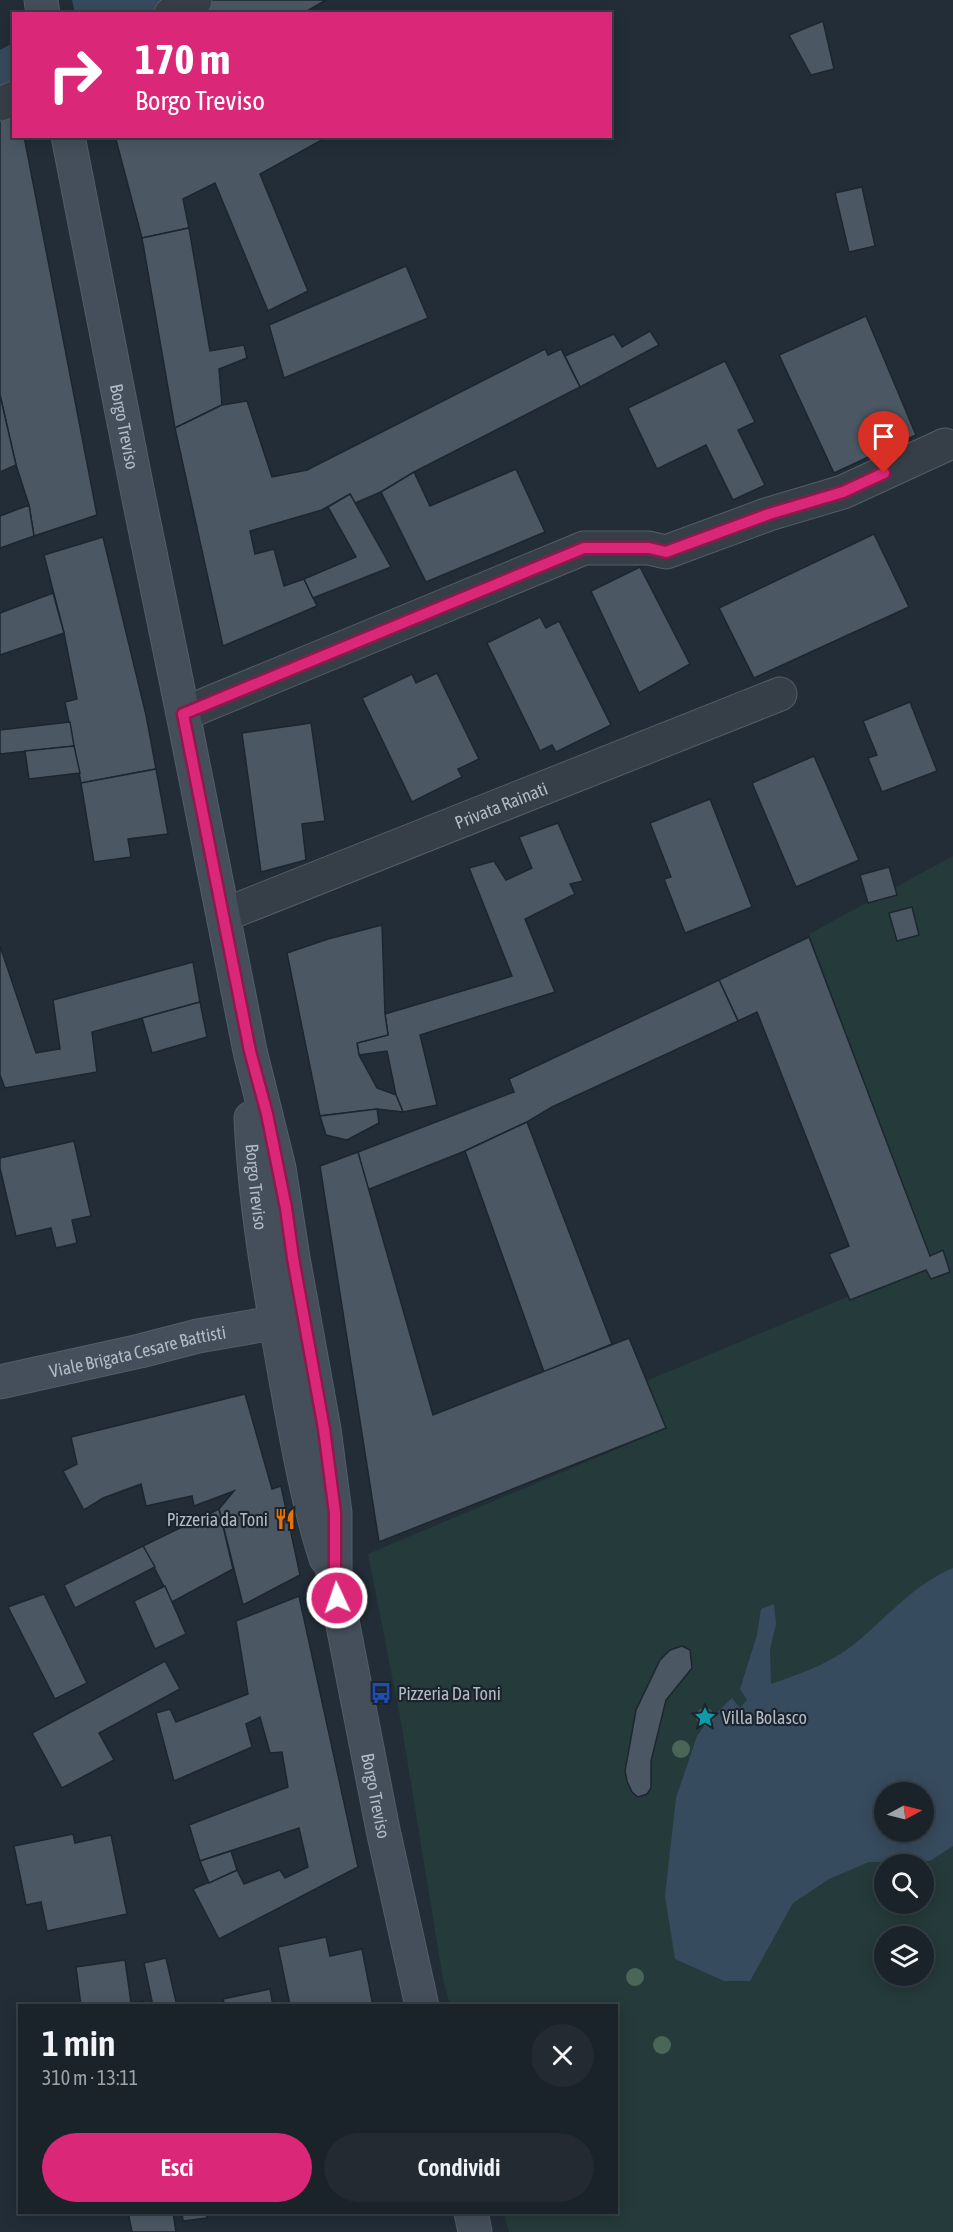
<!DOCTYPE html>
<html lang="it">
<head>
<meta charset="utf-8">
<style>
  :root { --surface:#1a222a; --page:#232a32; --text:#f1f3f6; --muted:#9fa4a8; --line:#383f47; --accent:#db2777 }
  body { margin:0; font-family:"Asap Condensed",sans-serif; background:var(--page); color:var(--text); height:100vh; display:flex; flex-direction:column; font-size:22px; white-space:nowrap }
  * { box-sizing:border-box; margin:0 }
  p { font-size:20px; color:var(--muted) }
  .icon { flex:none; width:33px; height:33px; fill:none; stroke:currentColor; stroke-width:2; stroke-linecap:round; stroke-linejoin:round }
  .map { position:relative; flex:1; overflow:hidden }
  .details { position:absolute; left:18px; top:2004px; width:600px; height:210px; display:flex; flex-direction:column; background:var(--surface); border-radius:0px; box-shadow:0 3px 15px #0003,0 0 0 2px var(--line) }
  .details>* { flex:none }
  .top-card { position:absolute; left:12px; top:12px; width:600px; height:126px; border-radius:0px; box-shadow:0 3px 15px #0003,0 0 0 2px var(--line); background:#db2777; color:#fff; overflow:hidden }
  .needle { width:39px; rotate:83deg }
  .buttons { position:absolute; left:874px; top:1782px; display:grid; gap:12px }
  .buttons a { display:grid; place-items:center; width:60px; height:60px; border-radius:50%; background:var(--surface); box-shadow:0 3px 15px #0003,0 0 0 2px var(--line); font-size:30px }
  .pin { position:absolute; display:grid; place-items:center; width:51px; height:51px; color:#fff; margin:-62px -26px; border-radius:50% 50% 50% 0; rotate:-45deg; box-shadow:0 0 6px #0007 }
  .pin .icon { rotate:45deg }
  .me { position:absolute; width:66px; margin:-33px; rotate:357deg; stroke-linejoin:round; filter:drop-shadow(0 0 4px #0008) }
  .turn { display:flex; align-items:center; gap:21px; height:126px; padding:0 24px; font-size:27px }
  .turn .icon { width:78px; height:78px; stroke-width:2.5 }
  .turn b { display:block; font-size:42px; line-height:51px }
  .round { display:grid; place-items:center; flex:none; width:63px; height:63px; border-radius:32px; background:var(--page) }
  .summary { display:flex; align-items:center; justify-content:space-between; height:102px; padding:0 24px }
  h1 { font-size:36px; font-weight:600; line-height:45px }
  .button { display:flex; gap:12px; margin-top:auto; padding:12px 24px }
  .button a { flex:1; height:69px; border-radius:36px; background:var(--accent); color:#fff; font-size:24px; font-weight:600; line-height:69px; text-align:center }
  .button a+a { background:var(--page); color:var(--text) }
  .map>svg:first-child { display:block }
  .green { fill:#253a3a; fill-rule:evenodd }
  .water { fill:#374b5e; fill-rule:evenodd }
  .building { fill:#4b5864; stroke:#1d262f; stroke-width:1.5 }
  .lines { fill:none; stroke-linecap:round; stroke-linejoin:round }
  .street-casing { stroke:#545d66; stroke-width:35 }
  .secondary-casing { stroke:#545d66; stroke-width:35 }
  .street { stroke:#363f48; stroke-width:33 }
  .secondary { stroke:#444f5b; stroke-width:33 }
  .tree { fill:#496656 }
  .route-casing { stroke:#8e194d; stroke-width:15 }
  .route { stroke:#db2777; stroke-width:10 }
  .labels { text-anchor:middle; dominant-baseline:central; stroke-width:4.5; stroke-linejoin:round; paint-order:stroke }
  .street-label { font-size:18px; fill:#b1bac5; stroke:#1b242d }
  .poi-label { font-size:18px; fill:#b1bac5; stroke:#1b242d; text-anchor:start }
</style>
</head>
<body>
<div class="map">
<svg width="953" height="2232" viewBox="0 0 953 2232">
  <rect width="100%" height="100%" fill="#222d38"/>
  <!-- green -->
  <path class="green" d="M953,856V2232H509L504,2213L616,2212V2006L450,2005L443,1979L401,1722L368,1554L664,1429L646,1381L931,1262L809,934ZM885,1792H924V1832H885ZM885,1864H924V1904H885ZM885,1936H924V1976H885Z"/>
  <!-- water -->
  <g class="water">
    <path d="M72,0H175L151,14L75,13Z"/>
    <path d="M13,43V89L0,96V50Z"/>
    <path d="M953,1568V1846L930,1861L869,1862L829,1879L793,1903L750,1981H724L675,1959L665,1896L676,1798L697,1736L707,1722L732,1698L740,1708L747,1700L740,1689L757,1635L761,1609L774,1604L776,1624L770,1649L771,1684C803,1673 832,1663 858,1641C888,1616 916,1583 953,1568ZM885,1792H924V1832H885Z"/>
  </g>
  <!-- building -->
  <g class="building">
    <path d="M211,0H326L302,14H189Z"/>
    <path d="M823,21L834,69L811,75L789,35Z"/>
    <path d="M14,113V136H24L97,515L34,536L29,505L16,465L0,395V119Z"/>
    <path d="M115,136H329L260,174L308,291L268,311L215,183L183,199L189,228L142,238Z"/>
    <path d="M862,187L875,246L849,252L835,193Z"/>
    <path d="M189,228L210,351L244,345L247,358L219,369L222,405L175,428L142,238Z"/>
    <path d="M406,266L428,318L284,378L269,325Z"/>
    <path d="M866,316L916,435L834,473L779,355Z"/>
    <path d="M650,331L659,345L580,387L565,356L614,334L622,347Z"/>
    <path d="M545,349L548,355L561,349L580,387L414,472L381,492L355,503L350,494L322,510L250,531L255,554L274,549L284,586L304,579L317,606L223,646L175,428L222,405L247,401L272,477L307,470Z"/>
    <path d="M725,361L755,422L738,430L765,485L733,500L706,445L657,469L628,408Z"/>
    <path d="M0,395L16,465L0,472Z"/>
    <path d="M516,469L545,532L426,582L381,492L414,472L430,506Z"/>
    <path d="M350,494L391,567L313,598L304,579L356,557L328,507Z"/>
    <path d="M29,505L34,536L0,548V516Z"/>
    <path d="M874,534L909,607L754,678L719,608Z"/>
    <path d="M103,537L146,715L156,769L81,783L65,702L77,699L64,633L44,555Z"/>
    <path d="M640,567L690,664L639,693L591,591Z"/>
    <path d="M53,593L64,633L0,655V613Z"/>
    <path d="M540,617L546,628L559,621L611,725L556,752L552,745L540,751L487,643Z"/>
    <path d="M437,673L479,759L458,769L462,777L412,802L362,698L412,674L416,683Z"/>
    <path d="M910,702L937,771L882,792L868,758L877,755L863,721Z"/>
    <path d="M70,722L74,746L0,754V730Z"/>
    <path d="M311,723L325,821L302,824L306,860L261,872L242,733Z"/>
    <path d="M74,746L80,773L29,779L25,751Z"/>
    <path d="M814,756L859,860L796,887L752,783Z"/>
    <path d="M156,769L168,834L128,839L131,857L94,862L81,783Z"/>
    <path d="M710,799L752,907L685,933L664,879L671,877L650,823Z"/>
    <path d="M558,823L583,881L570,884L575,894L525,919L555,992L420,1035L437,1105L403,1112L396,1095L387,1051L359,1055L357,1043L388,1035L385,1014L512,976L469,868L494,861L506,880L532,868L519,837Z"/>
    <path d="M889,867L897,895L868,903L860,875Z"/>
    <path d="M912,907L919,935L897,941L889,913Z"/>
    <path d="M382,925L385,1014L388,1035L357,1043L359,1055L377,1088L396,1095L403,1112L377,1109L320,1116L287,953L328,939Z"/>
    <path d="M809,937L930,1256L943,1250L950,1272L931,1279L926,1270L850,1300L829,1254L849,1246L757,1012L738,1021L719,980Z"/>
    <path d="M0,946L36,1053L60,1049L53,1000L193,962L200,1002L92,1032L97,1072L5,1088L0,1075Z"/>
    <path d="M719,980L738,1021L552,1107L527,1122L465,1151L367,1190L358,1152L514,1092L509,1079Z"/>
    <path d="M200,1002L207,1037L152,1053L142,1018Z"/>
    <path d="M377,1109L379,1123L347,1140L326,1135L320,1116Z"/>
    <path d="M527,1122L612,1344L544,1372L465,1151Z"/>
    <path d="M74,1141L91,1216L72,1220L77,1243L56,1248L51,1228L16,1236L0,1168V1158Z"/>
    <path d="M358,1152L433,1415L629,1338L666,1428L379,1542L320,1166Z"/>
    <path d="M245,1394L272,1489L281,1486L300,1575L243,1605L219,1509L234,1491L194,1506L192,1496L146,1506L141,1484L103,1498L84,1510L63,1471L77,1464L71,1437Z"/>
    <path d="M219,1509L233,1569L172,1602L143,1546Z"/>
    <path d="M143,1546L155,1567L75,1608L64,1585Z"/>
    <path d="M165,1586L186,1634L155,1649L134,1601Z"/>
    <path d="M44,1594L87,1683L55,1699L8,1607Z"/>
    <path d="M299,1596L358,1867L219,1939L193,1889L237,1870L244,1884L280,1870L285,1878L308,1867L299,1828L200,1861L189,1825L288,1787L282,1752L270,1753L260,1717L246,1724L252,1747L174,1781L156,1713L170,1709L176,1722L248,1694L236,1621Z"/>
    <path d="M682,1646L690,1650L692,1668L666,1700L651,1761V1788L647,1794L638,1797L632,1792L627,1781L625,1771L636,1710L660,1660L670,1650Z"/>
    <path d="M165,1661L180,1689L99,1733L114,1760L62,1788L32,1733Z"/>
    <path d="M73,1834L75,1843L111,1835L127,1914L47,1931L41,1902L26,1905L14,1846Z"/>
    <path d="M231,1851L237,1870L209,1883L200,1861Z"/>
    <path d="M326,1937L330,1956L362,1949L373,2006H287L290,2005L278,1947Z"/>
    <path d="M166,1958L177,2006H153L144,1963Z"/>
    <path d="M125,1960L131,2003L143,2001L144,2006H81L76,1967Z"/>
    <path d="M270,1989L273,2006H225L223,1999Z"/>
    <path d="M128,2212H173L176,2232H132Z"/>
    <path d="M182,2212H206L207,2218L183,2221Z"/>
  </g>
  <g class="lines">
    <defs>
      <g id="street">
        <path d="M171,14L195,0"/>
        <path d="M0,104L14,98"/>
        <path d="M183,714L584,548H649L666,552L769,514L843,492L945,445"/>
        <path id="s1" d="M224,915L780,694"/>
      </g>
      <g id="secondary">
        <path d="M41,0L43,14"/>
        <path id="s2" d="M68,136L138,494L183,714L250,1051L279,1168L293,1258L324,1429L335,1513V1585"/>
        <path id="s3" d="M251,1118C255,1206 271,1294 286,1380C297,1440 307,1500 326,1558"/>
        <path id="s4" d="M0,1382L140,1351L198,1336L279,1322L285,1324L293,1335L298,1362"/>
        <path id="s5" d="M331,1564L383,1830L422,2006"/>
        <path d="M471,2212L475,2232"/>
      </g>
    </defs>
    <!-- street casing -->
    <use href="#street" class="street-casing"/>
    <!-- secondary casing -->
    <use href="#secondary" class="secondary-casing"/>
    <!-- street -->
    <use href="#street" class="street"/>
    <!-- secondary -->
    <use href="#secondary" class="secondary"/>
  </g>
  <!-- trees -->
  <g class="tree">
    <circle cx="705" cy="1717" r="9"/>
    <circle cx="681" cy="1749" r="9"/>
    <circle cx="635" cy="1977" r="9"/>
    <circle cx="662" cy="2045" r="9"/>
  </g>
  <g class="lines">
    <defs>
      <path id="route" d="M337,1598L335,1585V1513L324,1429L293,1258L286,1208L267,1114L250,1051L183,714L584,548H649L666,552L769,514L843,492L884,473"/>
    </defs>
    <!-- route casing -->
    <use href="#route" class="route-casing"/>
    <!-- route -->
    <use href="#route" class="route"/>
  </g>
  <!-- icons -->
  <defs>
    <symbol id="restaurant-bare" viewBox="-9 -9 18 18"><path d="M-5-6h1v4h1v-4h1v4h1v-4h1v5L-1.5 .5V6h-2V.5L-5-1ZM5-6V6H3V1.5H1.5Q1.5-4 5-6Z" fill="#e8710a" stroke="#1b242d" stroke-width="2.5" paint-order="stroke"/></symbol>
    <symbol id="bus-bare" viewBox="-9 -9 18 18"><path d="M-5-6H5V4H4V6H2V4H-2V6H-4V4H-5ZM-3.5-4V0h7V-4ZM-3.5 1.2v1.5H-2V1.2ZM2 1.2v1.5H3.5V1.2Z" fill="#1a4fb4" stroke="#1b242d" stroke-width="2.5" paint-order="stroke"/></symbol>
    <symbol id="sight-bare" viewBox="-9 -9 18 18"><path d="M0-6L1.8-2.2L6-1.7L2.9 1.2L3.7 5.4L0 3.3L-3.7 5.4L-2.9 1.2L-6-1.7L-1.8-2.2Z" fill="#0f9aa8" stroke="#1b242d" stroke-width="2.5" paint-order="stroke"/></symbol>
  </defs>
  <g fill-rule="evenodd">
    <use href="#restaurant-bare" x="270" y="1504" width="30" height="30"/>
    <use href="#bus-bare" x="366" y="1678" width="30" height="30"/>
    <use href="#sight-bare" x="690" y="1702" width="30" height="30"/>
  </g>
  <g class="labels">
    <!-- street labels -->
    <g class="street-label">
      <text stroke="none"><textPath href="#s2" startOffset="296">Borgo Treviso</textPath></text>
      <text stroke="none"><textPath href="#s1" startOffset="298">Privata Rainati</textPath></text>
      <text stroke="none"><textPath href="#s3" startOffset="69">Borgo Treviso</textPath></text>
      <text stroke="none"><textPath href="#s4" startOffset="141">Viale Brigata Cesare Battisti</textPath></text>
      <text stroke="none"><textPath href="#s5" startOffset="236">Borgo Treviso</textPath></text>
    </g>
    <!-- poi labels -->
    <g class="poi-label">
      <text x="268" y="1519" text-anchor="end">Pizzeria da Toni</text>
      <text x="398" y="1693">Pizzeria Da Toni</text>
      <text x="722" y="1717">Villa Bolasco</text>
    </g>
  </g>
</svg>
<div class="buttons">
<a><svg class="needle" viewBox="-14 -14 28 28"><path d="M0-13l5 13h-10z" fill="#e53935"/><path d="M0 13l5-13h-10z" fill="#9fa4a8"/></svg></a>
<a><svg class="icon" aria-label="search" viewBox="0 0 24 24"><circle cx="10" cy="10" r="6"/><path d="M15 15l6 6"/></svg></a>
<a><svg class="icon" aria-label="layers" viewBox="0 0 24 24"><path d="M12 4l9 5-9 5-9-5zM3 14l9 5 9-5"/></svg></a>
</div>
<div class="pin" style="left:884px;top:473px;background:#d93025"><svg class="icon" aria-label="arrive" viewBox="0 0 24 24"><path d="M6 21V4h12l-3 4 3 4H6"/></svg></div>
<svg class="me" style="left:337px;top:1598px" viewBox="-20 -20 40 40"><circle r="17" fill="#db2777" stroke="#fff" stroke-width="3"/><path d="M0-11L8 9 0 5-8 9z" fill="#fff"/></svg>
<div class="top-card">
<div class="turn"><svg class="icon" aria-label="right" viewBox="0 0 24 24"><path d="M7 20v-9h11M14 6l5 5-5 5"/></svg><div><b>170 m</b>Borgo Treviso</div></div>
</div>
<section class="details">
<div class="summary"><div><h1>1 min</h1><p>310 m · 13:11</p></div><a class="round"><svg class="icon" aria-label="close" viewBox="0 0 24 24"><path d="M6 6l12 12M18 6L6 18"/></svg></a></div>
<div class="button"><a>Esci</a><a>Condividi</a></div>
</section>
</div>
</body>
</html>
